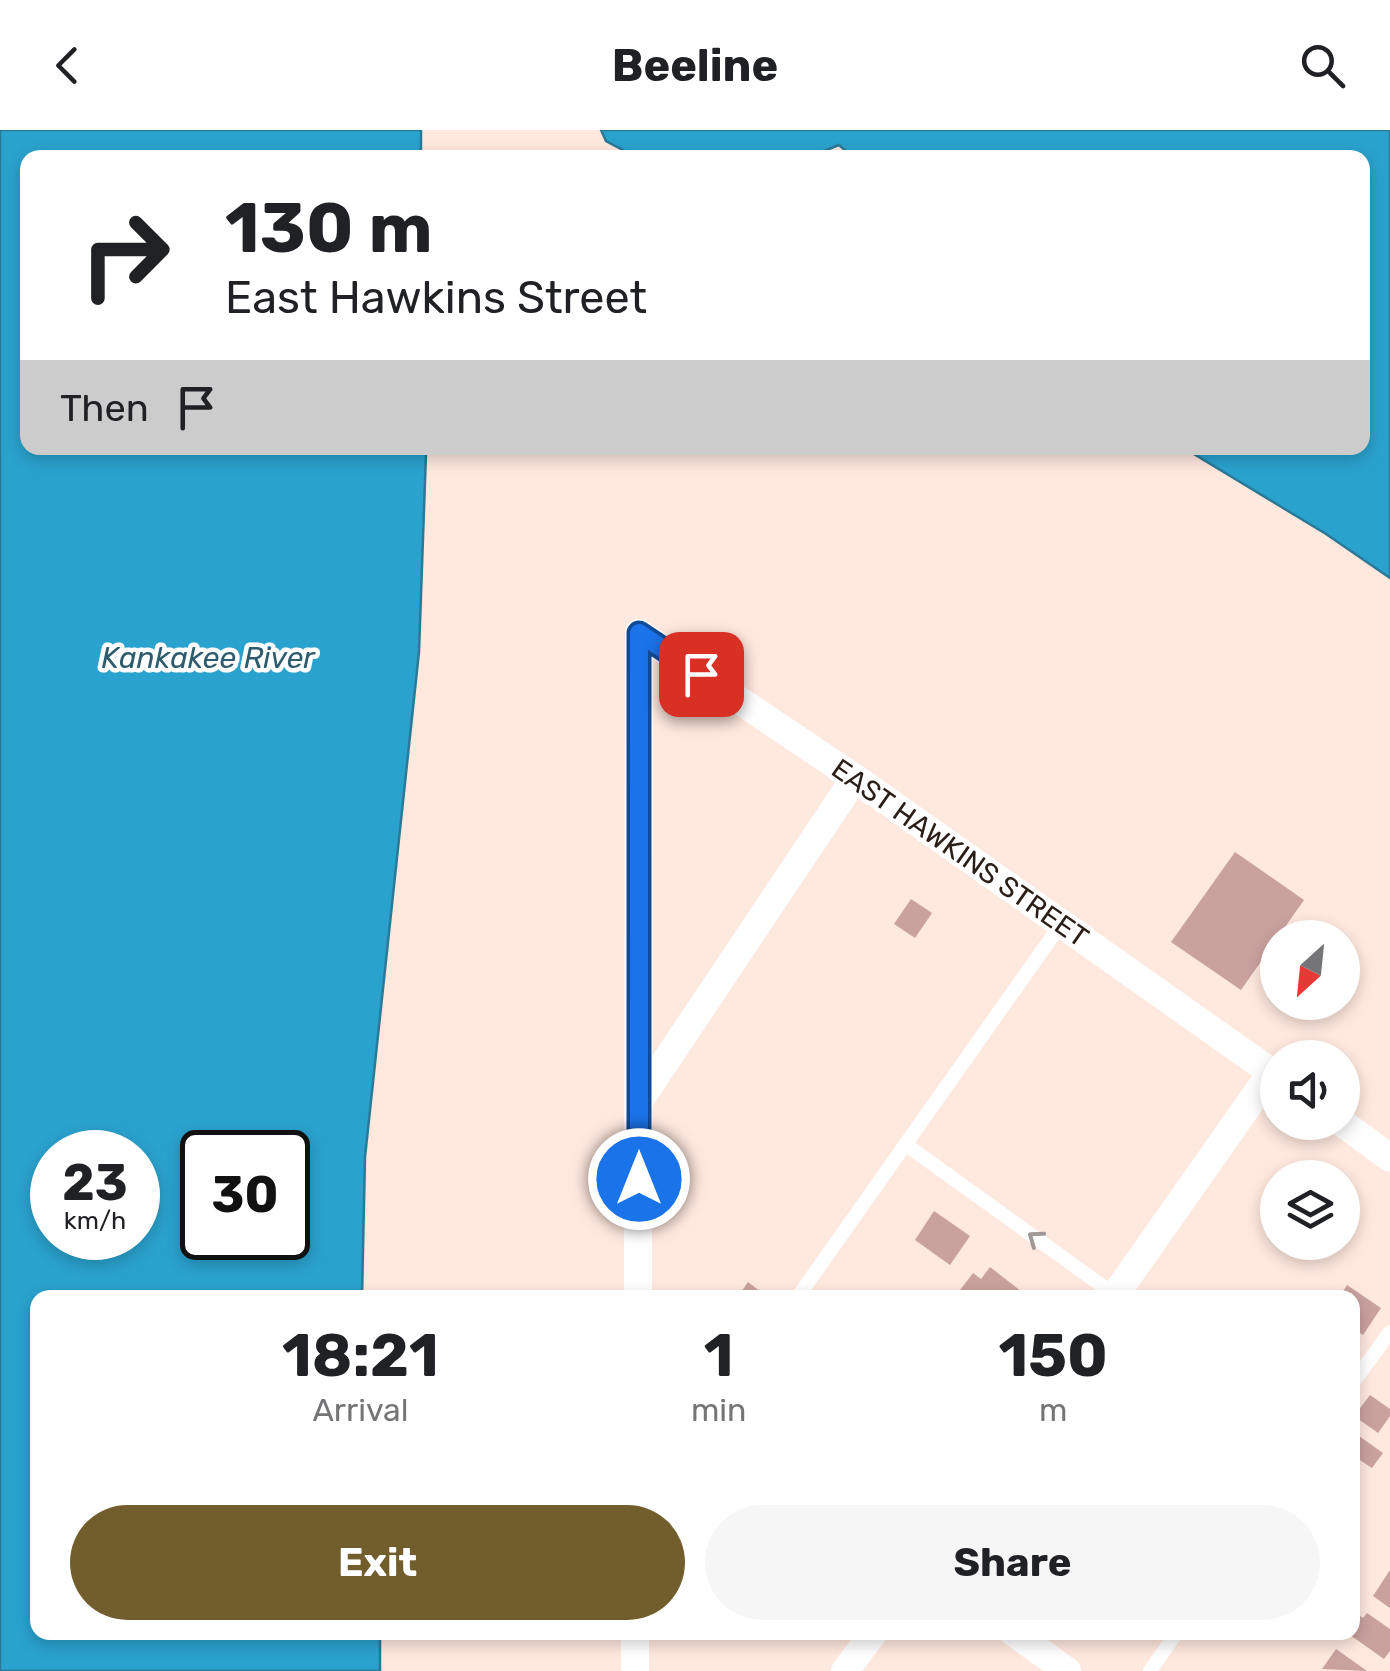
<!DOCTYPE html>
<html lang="en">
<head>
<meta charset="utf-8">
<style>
  :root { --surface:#fff; --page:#f6f6f6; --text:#202124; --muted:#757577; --accent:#725e2d }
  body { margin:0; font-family:Rubik,sans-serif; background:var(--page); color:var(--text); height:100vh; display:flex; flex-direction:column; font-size:38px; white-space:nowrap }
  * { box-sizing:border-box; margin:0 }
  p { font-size:32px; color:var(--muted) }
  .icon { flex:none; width:55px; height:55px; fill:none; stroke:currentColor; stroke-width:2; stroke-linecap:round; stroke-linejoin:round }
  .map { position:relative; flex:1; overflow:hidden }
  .details { position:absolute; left:30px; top:1160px; width:1330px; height:350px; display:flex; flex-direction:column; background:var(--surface); border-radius:20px; box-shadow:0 5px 15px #0003 }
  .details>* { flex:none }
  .guide { position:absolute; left:20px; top:20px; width:1350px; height:305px; border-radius:20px; box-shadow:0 5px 15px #0003; background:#fff; color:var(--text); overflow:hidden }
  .needle { width:65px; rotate:207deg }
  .buttons { position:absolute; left:1260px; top:790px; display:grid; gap:20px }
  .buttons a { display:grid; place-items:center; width:100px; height:100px; border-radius:50%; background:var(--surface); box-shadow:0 5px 15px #0003; font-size:50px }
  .speed { position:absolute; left:30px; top:1000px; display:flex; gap:20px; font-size:50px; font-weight:700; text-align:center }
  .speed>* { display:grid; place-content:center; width:130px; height:130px; border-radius:50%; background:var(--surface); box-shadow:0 5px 15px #0003; line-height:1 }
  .speed small { font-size:25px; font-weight:400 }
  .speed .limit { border:5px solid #111; border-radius:15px; background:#fff; color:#111 }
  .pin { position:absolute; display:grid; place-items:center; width:85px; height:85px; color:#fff; margin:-42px; border-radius:20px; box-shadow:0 5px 15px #0006 }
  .me { position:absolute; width:110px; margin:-55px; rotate:0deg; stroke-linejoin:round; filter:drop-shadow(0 0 8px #0008) }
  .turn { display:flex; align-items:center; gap:35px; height:210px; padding:0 40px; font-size:45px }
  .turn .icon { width:130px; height:130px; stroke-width:2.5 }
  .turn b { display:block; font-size:70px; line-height:85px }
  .then { display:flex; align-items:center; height:95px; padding:0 40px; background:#0003; gap:20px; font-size:38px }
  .eta { display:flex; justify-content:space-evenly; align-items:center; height:170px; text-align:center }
  .eta b { font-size:60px; font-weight:700; line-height:70px }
  .cta { display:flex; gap:20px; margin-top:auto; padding:20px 40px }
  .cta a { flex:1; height:115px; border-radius:60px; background:var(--accent); color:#fff; font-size:40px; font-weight:700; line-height:115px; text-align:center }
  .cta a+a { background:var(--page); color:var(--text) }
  header { display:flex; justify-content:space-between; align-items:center; height:130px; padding:0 40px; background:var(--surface); font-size:45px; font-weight:700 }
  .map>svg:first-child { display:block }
  .water { fill:#2aa2ce; stroke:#2a7a97; stroke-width:2.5; fill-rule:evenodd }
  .building { fill:#c9a29e }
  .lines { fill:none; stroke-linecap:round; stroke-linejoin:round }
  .service { stroke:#fff; stroke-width:14 }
  .minor { stroke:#fff; stroke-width:28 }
  .oneway { stroke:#a09997 }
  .route-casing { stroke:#114b97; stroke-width:25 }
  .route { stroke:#1a73e8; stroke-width:18 }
  .labels { text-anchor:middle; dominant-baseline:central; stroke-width:9; stroke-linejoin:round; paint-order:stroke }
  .street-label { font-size:28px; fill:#2b1d18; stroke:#fff }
  .water-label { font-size:30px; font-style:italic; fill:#2e5c6f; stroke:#fff }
</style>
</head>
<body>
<header><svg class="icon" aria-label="back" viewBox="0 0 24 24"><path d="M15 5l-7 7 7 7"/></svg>Beeline<svg class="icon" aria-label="search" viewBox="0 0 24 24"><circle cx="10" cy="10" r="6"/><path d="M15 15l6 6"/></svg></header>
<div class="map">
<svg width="1390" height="1541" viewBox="0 0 1390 1541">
  <rect width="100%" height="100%" fill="#ffe8de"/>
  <!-- water -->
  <g class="water">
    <path d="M0,0H421V27L28,28V318H425L426,323L419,522L365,1027L362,1167L38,1168V1502L380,1503V1541H0ZM52,1022H138V1108H52ZM202,1022H288V1108H202Z"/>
    <path d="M601,0H1390V448L1326,404L1184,318H1362V28H854L839,15L809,27L638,28L606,11Z"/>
  </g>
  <!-- building -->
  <g class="building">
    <path d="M1235,722L1304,770L1241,860L1171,812Z"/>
    <path d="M911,769L932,783L915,808L894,794Z"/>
    <path d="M934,1081L970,1106L950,1135L915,1110Z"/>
    <path d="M990,1137L1030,1168H954L973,1143L981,1149Z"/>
    <path d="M748,1152L769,1168H737Z"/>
    <path d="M1347,1155L1381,1178L1363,1205L1352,1198V1168H1339Z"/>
    <path d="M1370,1265L1390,1279V1286L1378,1303L1354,1286Z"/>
    <path d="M1359,1306L1383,1323L1372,1338L1352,1325V1316Z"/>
    <path d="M1390,1440V1478L1373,1466Z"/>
    <path d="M1367,1483L1390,1499V1521L1384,1529L1350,1505L1355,1497L1352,1489L1357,1484L1363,1488Z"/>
    <path d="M1336,1519L1367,1541L1322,1539Z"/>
  </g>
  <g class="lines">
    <!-- service -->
    <g class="service">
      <path d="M905,1014L1115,1165"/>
      <path d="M797,1168L1061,794"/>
      <path d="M1352,1254L1390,1202"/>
      <path d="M1150,1541L1177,1502"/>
    </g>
    <!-- minor -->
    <g class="minor">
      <path d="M639,503L855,648L1278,947"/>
      <path d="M639,971L855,648"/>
      <path d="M1341,992L1390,1028"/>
      <path d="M638,1168L639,503"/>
      <path d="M1113,1168L1271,943"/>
      <path d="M1013,1502L1067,1541"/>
      <path d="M635,1541V1502"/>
      <path d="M845,1541L874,1502"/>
    </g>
  </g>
  <!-- one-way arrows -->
  <defs><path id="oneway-chevron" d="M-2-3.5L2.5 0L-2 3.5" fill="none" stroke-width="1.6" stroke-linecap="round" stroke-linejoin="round" transform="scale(2.5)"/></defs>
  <use class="oneway" href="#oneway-chevron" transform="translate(1035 1108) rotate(-144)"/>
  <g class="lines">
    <defs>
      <path id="route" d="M639,1049V503L701,544"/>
    </defs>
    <!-- route casing -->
    <use href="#route" class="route-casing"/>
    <!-- route -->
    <use href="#route" class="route"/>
  </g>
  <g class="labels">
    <!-- street labels -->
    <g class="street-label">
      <text transform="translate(960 723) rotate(35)">EAST HAWKINS STREET</text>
    </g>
    <!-- water labels -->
    <g class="water-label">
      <text x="208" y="528">Kankakee River</text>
    </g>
  </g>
</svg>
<div class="buttons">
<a><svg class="needle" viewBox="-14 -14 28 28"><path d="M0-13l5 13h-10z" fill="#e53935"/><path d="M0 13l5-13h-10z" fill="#757577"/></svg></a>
<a><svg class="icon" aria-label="sound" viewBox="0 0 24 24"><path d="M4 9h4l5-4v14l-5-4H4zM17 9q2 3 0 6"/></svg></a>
<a><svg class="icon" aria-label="layers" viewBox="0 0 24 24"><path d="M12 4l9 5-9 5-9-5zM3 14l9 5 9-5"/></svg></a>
</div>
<div class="speed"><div>23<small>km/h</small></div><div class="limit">30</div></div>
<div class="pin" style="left:701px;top:544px;background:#d93025"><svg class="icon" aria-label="arrive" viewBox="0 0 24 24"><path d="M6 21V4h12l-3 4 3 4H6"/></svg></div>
<svg class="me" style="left:639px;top:1049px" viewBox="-20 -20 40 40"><circle r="17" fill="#1a73e8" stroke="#fff" stroke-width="3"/><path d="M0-11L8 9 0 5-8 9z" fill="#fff"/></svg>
<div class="guide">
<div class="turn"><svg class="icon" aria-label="right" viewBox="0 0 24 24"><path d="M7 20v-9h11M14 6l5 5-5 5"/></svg><div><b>130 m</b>East Hawkins Street</div></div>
<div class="then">Then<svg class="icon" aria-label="arrive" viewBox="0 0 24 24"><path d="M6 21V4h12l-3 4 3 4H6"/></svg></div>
</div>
<section class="details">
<div class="eta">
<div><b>18:21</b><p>Arrival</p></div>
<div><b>1</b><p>min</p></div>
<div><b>150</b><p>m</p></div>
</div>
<div class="cta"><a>Exit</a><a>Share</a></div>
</section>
</div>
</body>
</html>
